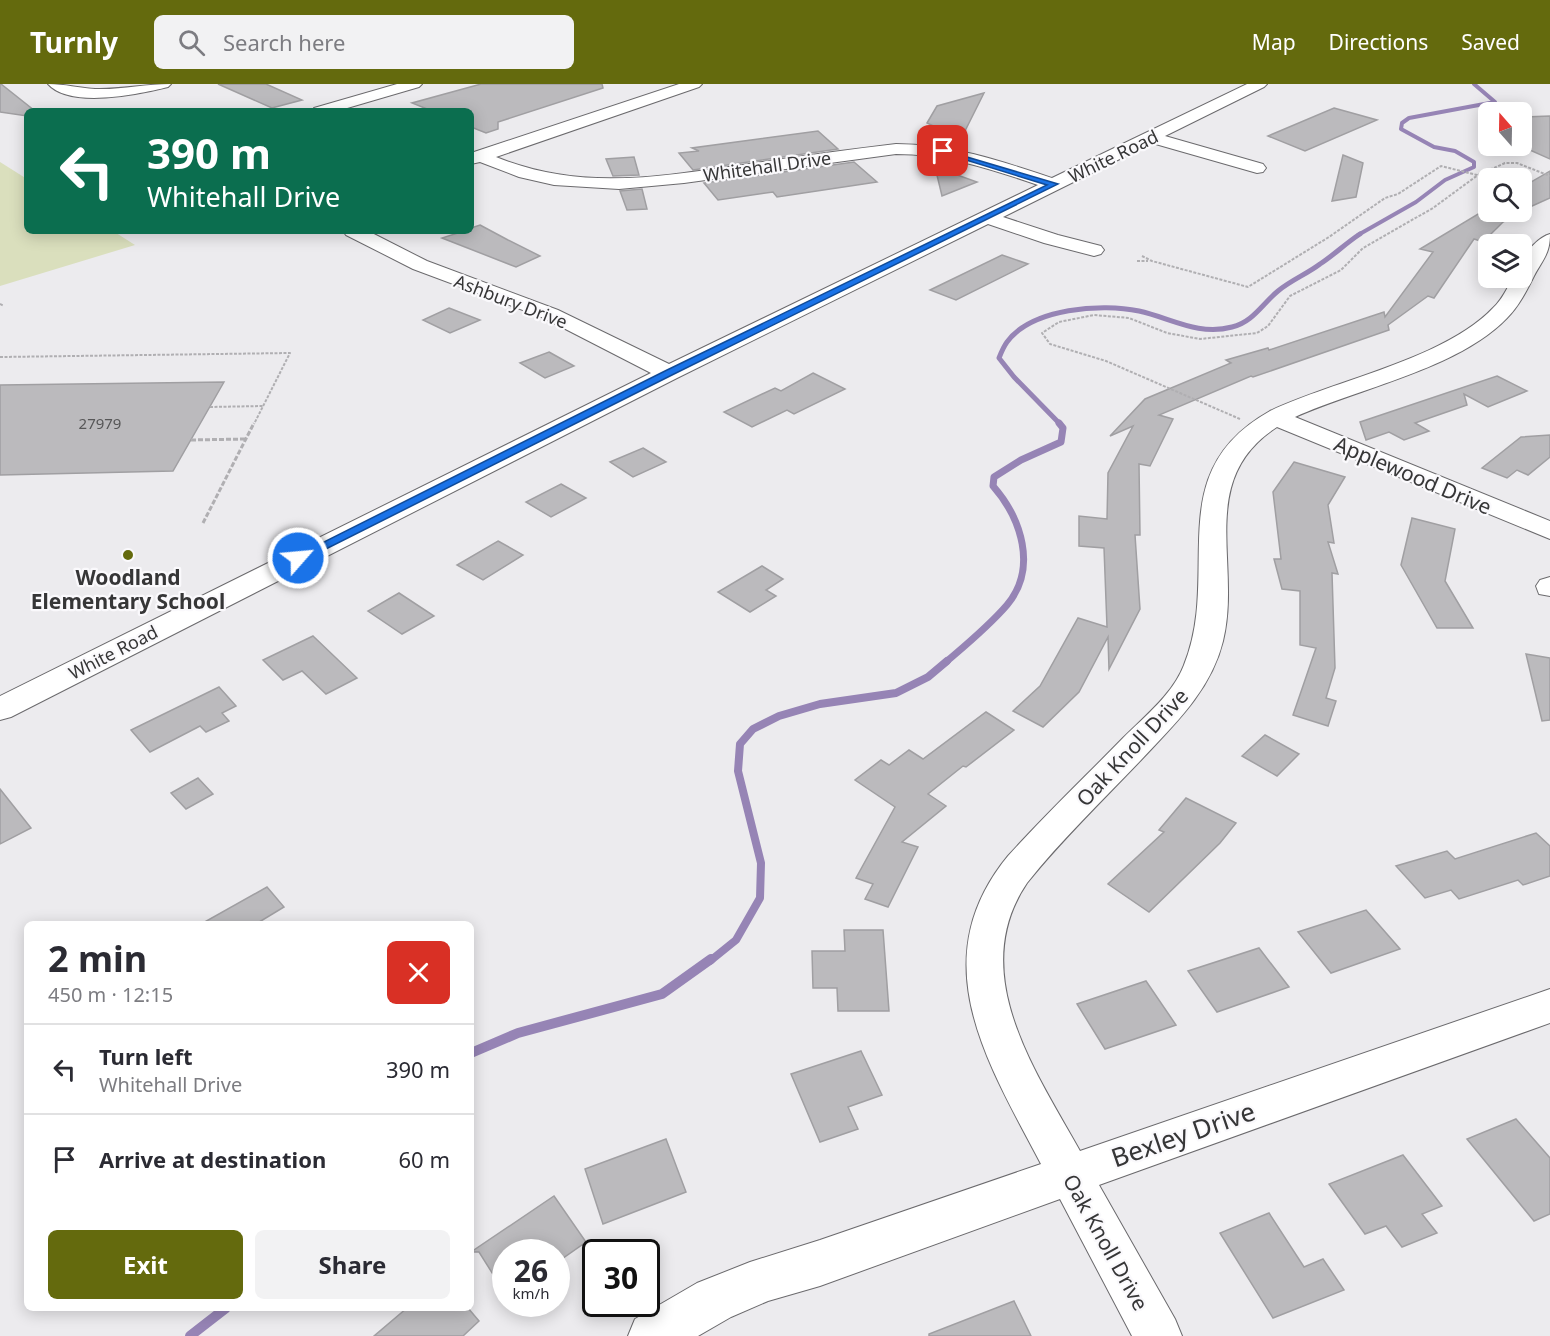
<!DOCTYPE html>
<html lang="en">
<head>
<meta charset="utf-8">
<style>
  :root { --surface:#fff; --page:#f2f2f3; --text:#2b2b33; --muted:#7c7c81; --line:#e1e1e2; --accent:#646a0d }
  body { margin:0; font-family:"Noto Sans",sans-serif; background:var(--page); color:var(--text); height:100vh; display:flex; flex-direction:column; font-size:22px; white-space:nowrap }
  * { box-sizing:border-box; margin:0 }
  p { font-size:20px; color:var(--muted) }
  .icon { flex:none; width:33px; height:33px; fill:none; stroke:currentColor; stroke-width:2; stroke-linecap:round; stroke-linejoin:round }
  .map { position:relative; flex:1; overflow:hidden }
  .panel { position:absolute; left:24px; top:837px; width:450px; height:390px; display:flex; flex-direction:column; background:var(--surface); border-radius:9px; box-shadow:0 3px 15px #0003 }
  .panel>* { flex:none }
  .banner { position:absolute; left:24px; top:24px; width:450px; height:126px; border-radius:9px; box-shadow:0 3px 15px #0003; background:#0b6e4f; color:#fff; overflow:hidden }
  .needle { width:39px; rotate:340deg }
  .fabs { position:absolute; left:1478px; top:18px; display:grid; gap:12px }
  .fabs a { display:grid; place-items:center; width:54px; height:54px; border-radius:9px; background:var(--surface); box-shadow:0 3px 15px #0003; font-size:30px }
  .speed { position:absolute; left:492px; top:1155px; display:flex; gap:12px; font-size:30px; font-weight:700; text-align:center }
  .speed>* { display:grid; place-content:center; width:78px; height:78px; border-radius:50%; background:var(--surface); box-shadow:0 3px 15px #0003; line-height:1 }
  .speed small { font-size:15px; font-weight:400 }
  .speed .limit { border:3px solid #111; border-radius:9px; background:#fff; color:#111 }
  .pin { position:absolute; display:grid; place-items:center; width:51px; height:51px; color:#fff; margin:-26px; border-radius:12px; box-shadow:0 3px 9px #0006 }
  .me { position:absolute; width:66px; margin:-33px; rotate:63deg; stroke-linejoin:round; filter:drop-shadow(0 0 4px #0008) }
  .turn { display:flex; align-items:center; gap:21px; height:126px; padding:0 24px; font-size:27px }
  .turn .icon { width:78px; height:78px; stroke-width:2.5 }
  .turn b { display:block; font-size:42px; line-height:51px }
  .round { display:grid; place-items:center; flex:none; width:63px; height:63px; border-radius:9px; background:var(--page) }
  .overview { display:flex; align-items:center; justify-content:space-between; height:102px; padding:0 24px }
  h1 { font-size:36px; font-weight:700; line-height:45px }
  .cta { display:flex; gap:12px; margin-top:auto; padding:12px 24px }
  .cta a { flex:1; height:69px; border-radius:9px; background:var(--accent); color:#fff; font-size:24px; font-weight:700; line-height:69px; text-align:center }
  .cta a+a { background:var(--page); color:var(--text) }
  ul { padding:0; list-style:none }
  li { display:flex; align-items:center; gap:18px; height:90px; padding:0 24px; border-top:2px solid var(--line) }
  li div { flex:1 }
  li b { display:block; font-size:22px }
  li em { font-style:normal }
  header { display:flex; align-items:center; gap:36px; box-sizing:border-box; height:84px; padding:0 30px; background:var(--accent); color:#fff }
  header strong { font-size:28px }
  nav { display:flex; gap:33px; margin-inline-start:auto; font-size:21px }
  .search { width:420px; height:54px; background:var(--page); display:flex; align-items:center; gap:15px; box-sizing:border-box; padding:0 21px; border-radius:9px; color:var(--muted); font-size:22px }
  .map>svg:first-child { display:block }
  .green { fill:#dadfbd }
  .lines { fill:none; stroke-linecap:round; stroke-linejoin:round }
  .stream-far4 { stroke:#9684b5; stroke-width:4 }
  .stream-far3 { stroke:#9684b5; stroke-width:5 }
  .stream-far2 { stroke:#9684b5; stroke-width:7 }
  .stream-far1 { stroke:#9684b5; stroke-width:8 }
  .stream { stroke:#9684b5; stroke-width:10 }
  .building { fill:#bbbabd; stroke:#a09fa2; stroke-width:1.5 }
  .minor-casing { stroke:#6b6a6d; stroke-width:2 }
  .path-far1 { stroke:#b0afb2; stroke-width:2; stroke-dasharray:3 1.5; stroke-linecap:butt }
  .path { stroke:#b0afb2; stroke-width:3; stroke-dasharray:5 2; stroke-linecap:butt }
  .minor { fill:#fff; fill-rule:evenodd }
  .route { fill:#1a73e8; stroke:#114b97; stroke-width:1.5 }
  .poi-dot { fill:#646a0d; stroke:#faf9fc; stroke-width:2 }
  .labels { text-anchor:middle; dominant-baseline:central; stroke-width:4.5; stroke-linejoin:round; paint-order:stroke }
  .far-number-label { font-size:15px; fill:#575758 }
  .far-street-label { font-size:18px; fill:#363637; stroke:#faf9fc }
  .street-label { font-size:21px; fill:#363637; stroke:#faf9fc }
  .poi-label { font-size:21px; font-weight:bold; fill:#363637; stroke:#faf9fc }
  .near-street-label { font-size:26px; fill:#363637; stroke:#faf9fc }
</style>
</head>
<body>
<header>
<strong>Turnly</strong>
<div class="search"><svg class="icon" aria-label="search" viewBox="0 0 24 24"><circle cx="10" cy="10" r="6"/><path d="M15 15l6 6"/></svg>Search here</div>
<nav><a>Map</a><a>Directions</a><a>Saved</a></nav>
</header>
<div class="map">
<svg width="1550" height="1252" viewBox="0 0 1550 1252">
  <rect width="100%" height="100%" fill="#ecebee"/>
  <!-- green -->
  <path class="green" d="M0,78L27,95V147H113L135,161L0,202Z"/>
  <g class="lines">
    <!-- stream-far4 -->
    <path class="stream-far4" d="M1358,151L1416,118L1445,96L1474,83V78L1455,67L1434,63L1401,45L1402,39L1409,34L1495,18L1474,0"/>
    <!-- stream-far3 -->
    <path class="stream-far3" d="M1060,340L1014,293L999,274C1001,269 1004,262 1007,258C1032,224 1102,219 1139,227C1171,234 1198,252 1232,243C1253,238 1262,220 1278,207C1291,196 1307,190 1320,180C1334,171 1346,159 1360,150"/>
    <!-- stream-far2 -->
    <path class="stream-far2" d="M946,578C967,560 989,542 1007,521C1038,484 1021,434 993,402L994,393L1021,376L1061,358L1063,344L1059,339"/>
    <!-- stream-far1 -->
    <path class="stream-far1" d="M710,877L736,856L760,814L761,779L738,687L740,660L753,645L779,632L820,620L896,609L928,593L947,577"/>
    <!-- stream -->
    <g class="stream">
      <path d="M471,969L518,949L662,910L711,875"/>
      <path d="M190,1252L226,1224"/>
    </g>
  </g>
  <!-- building -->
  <g class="building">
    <path d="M0,0H1L35,27H27V32L0,28Z"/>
    <path d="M218,0H266L302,16L272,24Z"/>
    <path d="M481,0H602L603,4L498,38V45L486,49L471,43V27H432L412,19Z"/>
    <path d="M984,9L963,51L950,50L927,39L937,22Z"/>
    <path d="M1334,24L1377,36L1305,67L1268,52Z"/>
    <path d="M1550,32V75L1521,62V33Z"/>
    <path d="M818,47L838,65L693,86L679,69L699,67L692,64Z"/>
    <path d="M1343,71L1363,79L1356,113L1332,117Z"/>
    <path d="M634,73L639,91L613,92L606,75Z"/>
    <path d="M854,78L877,98L777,113L773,108L718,116L704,99Z"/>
    <path d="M935,83L977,98L942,112Z"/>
    <path d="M1550,87V114L1521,127V104Z"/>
    <path d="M642,105L647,125L627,126L620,107Z"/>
    <path d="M1488,124V128H1520L1503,138L1483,158L1474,155L1434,214L1428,212L1388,241L1389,246L1253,293L1251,292L1159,331L1173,335L1150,382L1139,380L1140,451H1135L1140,525L1109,585L1108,553L1079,608L1043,643L1013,627L1040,602L1078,534L1107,543L1104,464L1079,462V432L1107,435L1108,389L1133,342L1110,352L1145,315L1231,279L1226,276L1268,264L1269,266L1384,228L1385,233L1433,168L1420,165Z"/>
    <path d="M480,141L508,156L540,172L516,183L442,154L464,147H471V144Z"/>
    <path d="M1002,171L1028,180L956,216L930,206Z"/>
    <path d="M449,224L480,236L450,249L423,236Z"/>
    <path d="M549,268L574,282L545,294L520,279Z"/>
    <path d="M813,289L845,305L794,330L787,326L752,343L724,328L775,304L781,307Z"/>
    <path d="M1497,292L1527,307L1488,323L1464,310L1467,321L1415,339L1429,347L1404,356L1389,348L1366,356L1360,338Z"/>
    <path d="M224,298L173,387L0,391V301Z"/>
    <path d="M1550,351V373L1528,391L1517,386L1507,394L1482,384L1521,353Z"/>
    <path d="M643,364L666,378L633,393L610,378Z"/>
    <path d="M1294,378L1345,393L1328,421L1334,459L1328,458L1338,490L1332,489L1335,584L1326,614L1336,617L1328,642L1293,631L1316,564L1300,561V507L1282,505L1274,475H1281L1273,408Z"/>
    <path d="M561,400L586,414L551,433L526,418Z"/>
    <path d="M1412,434L1455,445L1445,497L1473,544H1437L1401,481Z"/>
    <path d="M498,457L523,471L483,496L457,481Z"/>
    <path d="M762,482L783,495L766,506L776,512L750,528L718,508Z"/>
    <path d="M399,509L434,532L402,550L368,527Z"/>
    <path d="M313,552L357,594L326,610L302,587L283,596L263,576Z"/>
    <path d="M1526,570L1550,574V636L1542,637Z"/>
    <path d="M219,603L236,622L222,629L229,637L206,648L200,642L150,668L131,646Z"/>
    <path d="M986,628L1014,646L966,683L963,682L928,710L946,722L902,758L918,763L888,823L865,815L873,800L856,794L895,723L855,696L881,676L889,681L909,666L923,675Z"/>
    <path d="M1265,651L1299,670L1277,692L1242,672Z"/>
    <path d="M198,694L213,710L186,725L171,709Z"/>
    <path d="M0,705L31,744L0,760Z"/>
    <path d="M1186,714L1236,739L1220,759L1149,828L1108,800L1164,748L1159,746Z"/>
    <path d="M1536,749L1550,762V792L1523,801L1518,796L1459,815L1451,806L1425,814L1396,782L1447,767L1455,775Z"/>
    <path d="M267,803L284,823L256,840H201Z"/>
    <path d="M1366,826L1400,865L1331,889L1298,848Z"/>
    <path d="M844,846H883L889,927H838L837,904H813L812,867H845Z"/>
    <path d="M1259,864L1289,903L1217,928L1188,887Z"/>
    <path d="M1146,897L1176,941L1105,965L1077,920Z"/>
    <path d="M861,967L882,1011L848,1023L858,1045L820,1058L791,990Z"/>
    <path d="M1516,1035L1550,1074V1130L1534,1137L1467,1055Z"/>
    <path d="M666,1055L686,1108L603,1140L585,1085Z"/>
    <path d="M1403,1071L1442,1122L1422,1130L1437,1149L1402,1163L1386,1142L1365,1150L1329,1100Z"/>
    <path d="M554,1112L586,1158L556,1179V1168H506V1211L479,1168H471Z"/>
    <path d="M1269,1129L1304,1183L1323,1175L1344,1206L1273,1234L1220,1149Z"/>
    <path d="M1014,1217L1031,1252H929V1250Z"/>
    <path d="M407,1224H468L479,1237L463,1252H374Z"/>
  </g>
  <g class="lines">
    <defs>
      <g id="minor">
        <path d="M48,0C65,0 79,4 95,5C120,6 145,0 171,0L168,3C140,10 70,25 48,0Z"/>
        <path d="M397,0H422L419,3L337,27H312L314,24Z"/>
        <path d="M679,0H702L699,3L496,73C581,107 655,93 743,81C794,73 845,66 896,60C951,60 1001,77 1052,94L1247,0H1267L1264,3L1165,52L1263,80L1266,84L1263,88L1257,89L1152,59L1003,133L1058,151L1101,162L1104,166L1101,170L1094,172L1044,159L988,140L677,294L11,633L0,636V612L651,289L544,234L413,185L346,151L343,147H368L427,177L558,226L669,280L1038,101C991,85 946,70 896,70L684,99L619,105L554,101L519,93L480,78L471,80V70L474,68Z"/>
        <path d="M1550,150C1550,170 1543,175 1534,192C1527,206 1519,222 1507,234C1458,285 1359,304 1295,333L1550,437V455L1277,343C1195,396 1242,480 1223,557C1211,606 1175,640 1141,676C1104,715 1060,757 1027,799C966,889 1036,988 1080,1067L1550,905V939L1099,1101L1175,1235L1182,1252H1132L1060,1115L820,1202L768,1217L731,1233L698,1252H628L635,1235L697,1199L750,1178L820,1156L1041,1080C988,979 922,877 1008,772C1045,731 1085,693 1123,654C1145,632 1173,610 1184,581C1222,488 1159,389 1270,327C1335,296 1445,275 1493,224C1502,216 1507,204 1513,194H1521C1521,189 1520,182 1522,178C1526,167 1539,153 1550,150Z"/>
        <path d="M1550,493V512L1539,510L1536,502L1540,496Z"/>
      </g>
    </defs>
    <!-- minor casing -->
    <use href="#minor" class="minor-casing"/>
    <!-- path-far1 -->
    <g class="path-far1">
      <path d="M1142,172L1152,177L1248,203L1329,153L1385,114L1398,110L1441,82L1477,91"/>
      <path d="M1137,177H1148"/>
      <path d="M0,220L4,222"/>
      <path d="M0,273L290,269L254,340"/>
      <path d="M210,323L263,322"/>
      <path d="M1240,335L1106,277L1050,260L1042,249L1059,238L1094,231L1129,234L1167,249L1200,255L1257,249L1268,242L1290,212L1341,186L1363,164L1433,124L1478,91L1505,79H1517L1550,92"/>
    </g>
    <!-- path -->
    <g class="path">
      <path d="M191,356L246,355"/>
      <path d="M203,439L254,339"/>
    </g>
    <!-- minor -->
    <use href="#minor" class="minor"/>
  </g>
  <!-- route -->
  <path class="route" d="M940,65L1058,100L672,291L302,477L298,478L292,474L665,287L1047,101L940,68Z"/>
  <!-- markers -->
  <circle class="poi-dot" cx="128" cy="471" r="6"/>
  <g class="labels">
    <!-- far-number labels -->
    <g class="far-number-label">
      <text x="100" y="339">27979</text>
    </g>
    <!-- far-street labels -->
    <g class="far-street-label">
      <text transform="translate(1113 72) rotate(-26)">White Road</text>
      <text transform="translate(767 82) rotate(-8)">Whitehall Drive</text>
      <text transform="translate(511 217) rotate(21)">Ashbury Drive</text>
      <text transform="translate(113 568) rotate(-27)">White Road</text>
    </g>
    <!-- street labels -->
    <g class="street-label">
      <text transform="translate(1413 391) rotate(23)">Applewood Drive</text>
      <text transform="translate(1132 663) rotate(-47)">Oak Knoll Drive</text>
      <text transform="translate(1106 1158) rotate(61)">Oak Knoll Drive</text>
    </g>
    <!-- poi labels -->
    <g class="poi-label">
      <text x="128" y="493">Woodland<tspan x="128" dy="24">Elementary School</tspan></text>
    </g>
    <!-- near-street labels -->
    <g class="near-street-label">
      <text transform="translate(1183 1050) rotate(-19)">Bexley Drive</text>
    </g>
  </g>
</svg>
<div class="fabs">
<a><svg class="needle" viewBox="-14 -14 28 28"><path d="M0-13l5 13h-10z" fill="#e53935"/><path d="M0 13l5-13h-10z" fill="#7c7c81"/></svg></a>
<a><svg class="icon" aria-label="search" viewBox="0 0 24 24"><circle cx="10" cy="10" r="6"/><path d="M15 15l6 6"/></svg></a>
<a><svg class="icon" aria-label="layers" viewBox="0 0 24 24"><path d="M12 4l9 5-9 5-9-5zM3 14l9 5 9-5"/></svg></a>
</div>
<div class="speed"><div>26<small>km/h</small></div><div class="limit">30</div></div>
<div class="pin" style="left:943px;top:67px;background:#d93025"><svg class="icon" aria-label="arrive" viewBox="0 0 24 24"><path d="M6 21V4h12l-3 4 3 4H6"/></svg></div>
<svg class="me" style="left:298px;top:474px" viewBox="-20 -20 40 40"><circle r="17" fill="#1a73e8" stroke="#fff" stroke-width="3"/><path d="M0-11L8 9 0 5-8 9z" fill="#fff"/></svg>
<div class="banner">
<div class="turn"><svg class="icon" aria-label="left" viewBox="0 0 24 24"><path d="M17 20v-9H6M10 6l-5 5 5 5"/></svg><div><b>390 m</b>Whitehall Drive</div></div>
</div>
<section class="panel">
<div class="overview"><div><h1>2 min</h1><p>450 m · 12:15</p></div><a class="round" style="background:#d93025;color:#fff"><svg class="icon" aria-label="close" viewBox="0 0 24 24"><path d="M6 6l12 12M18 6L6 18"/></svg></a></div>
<ul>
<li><svg class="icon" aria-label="left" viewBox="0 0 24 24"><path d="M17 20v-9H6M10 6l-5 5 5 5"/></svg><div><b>Turn left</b><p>Whitehall Drive</p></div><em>390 m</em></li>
<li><svg class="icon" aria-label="arrive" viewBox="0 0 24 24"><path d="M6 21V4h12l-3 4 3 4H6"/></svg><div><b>Arrive at destination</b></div><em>60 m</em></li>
</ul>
<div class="cta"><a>Exit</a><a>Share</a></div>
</section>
</div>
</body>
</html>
